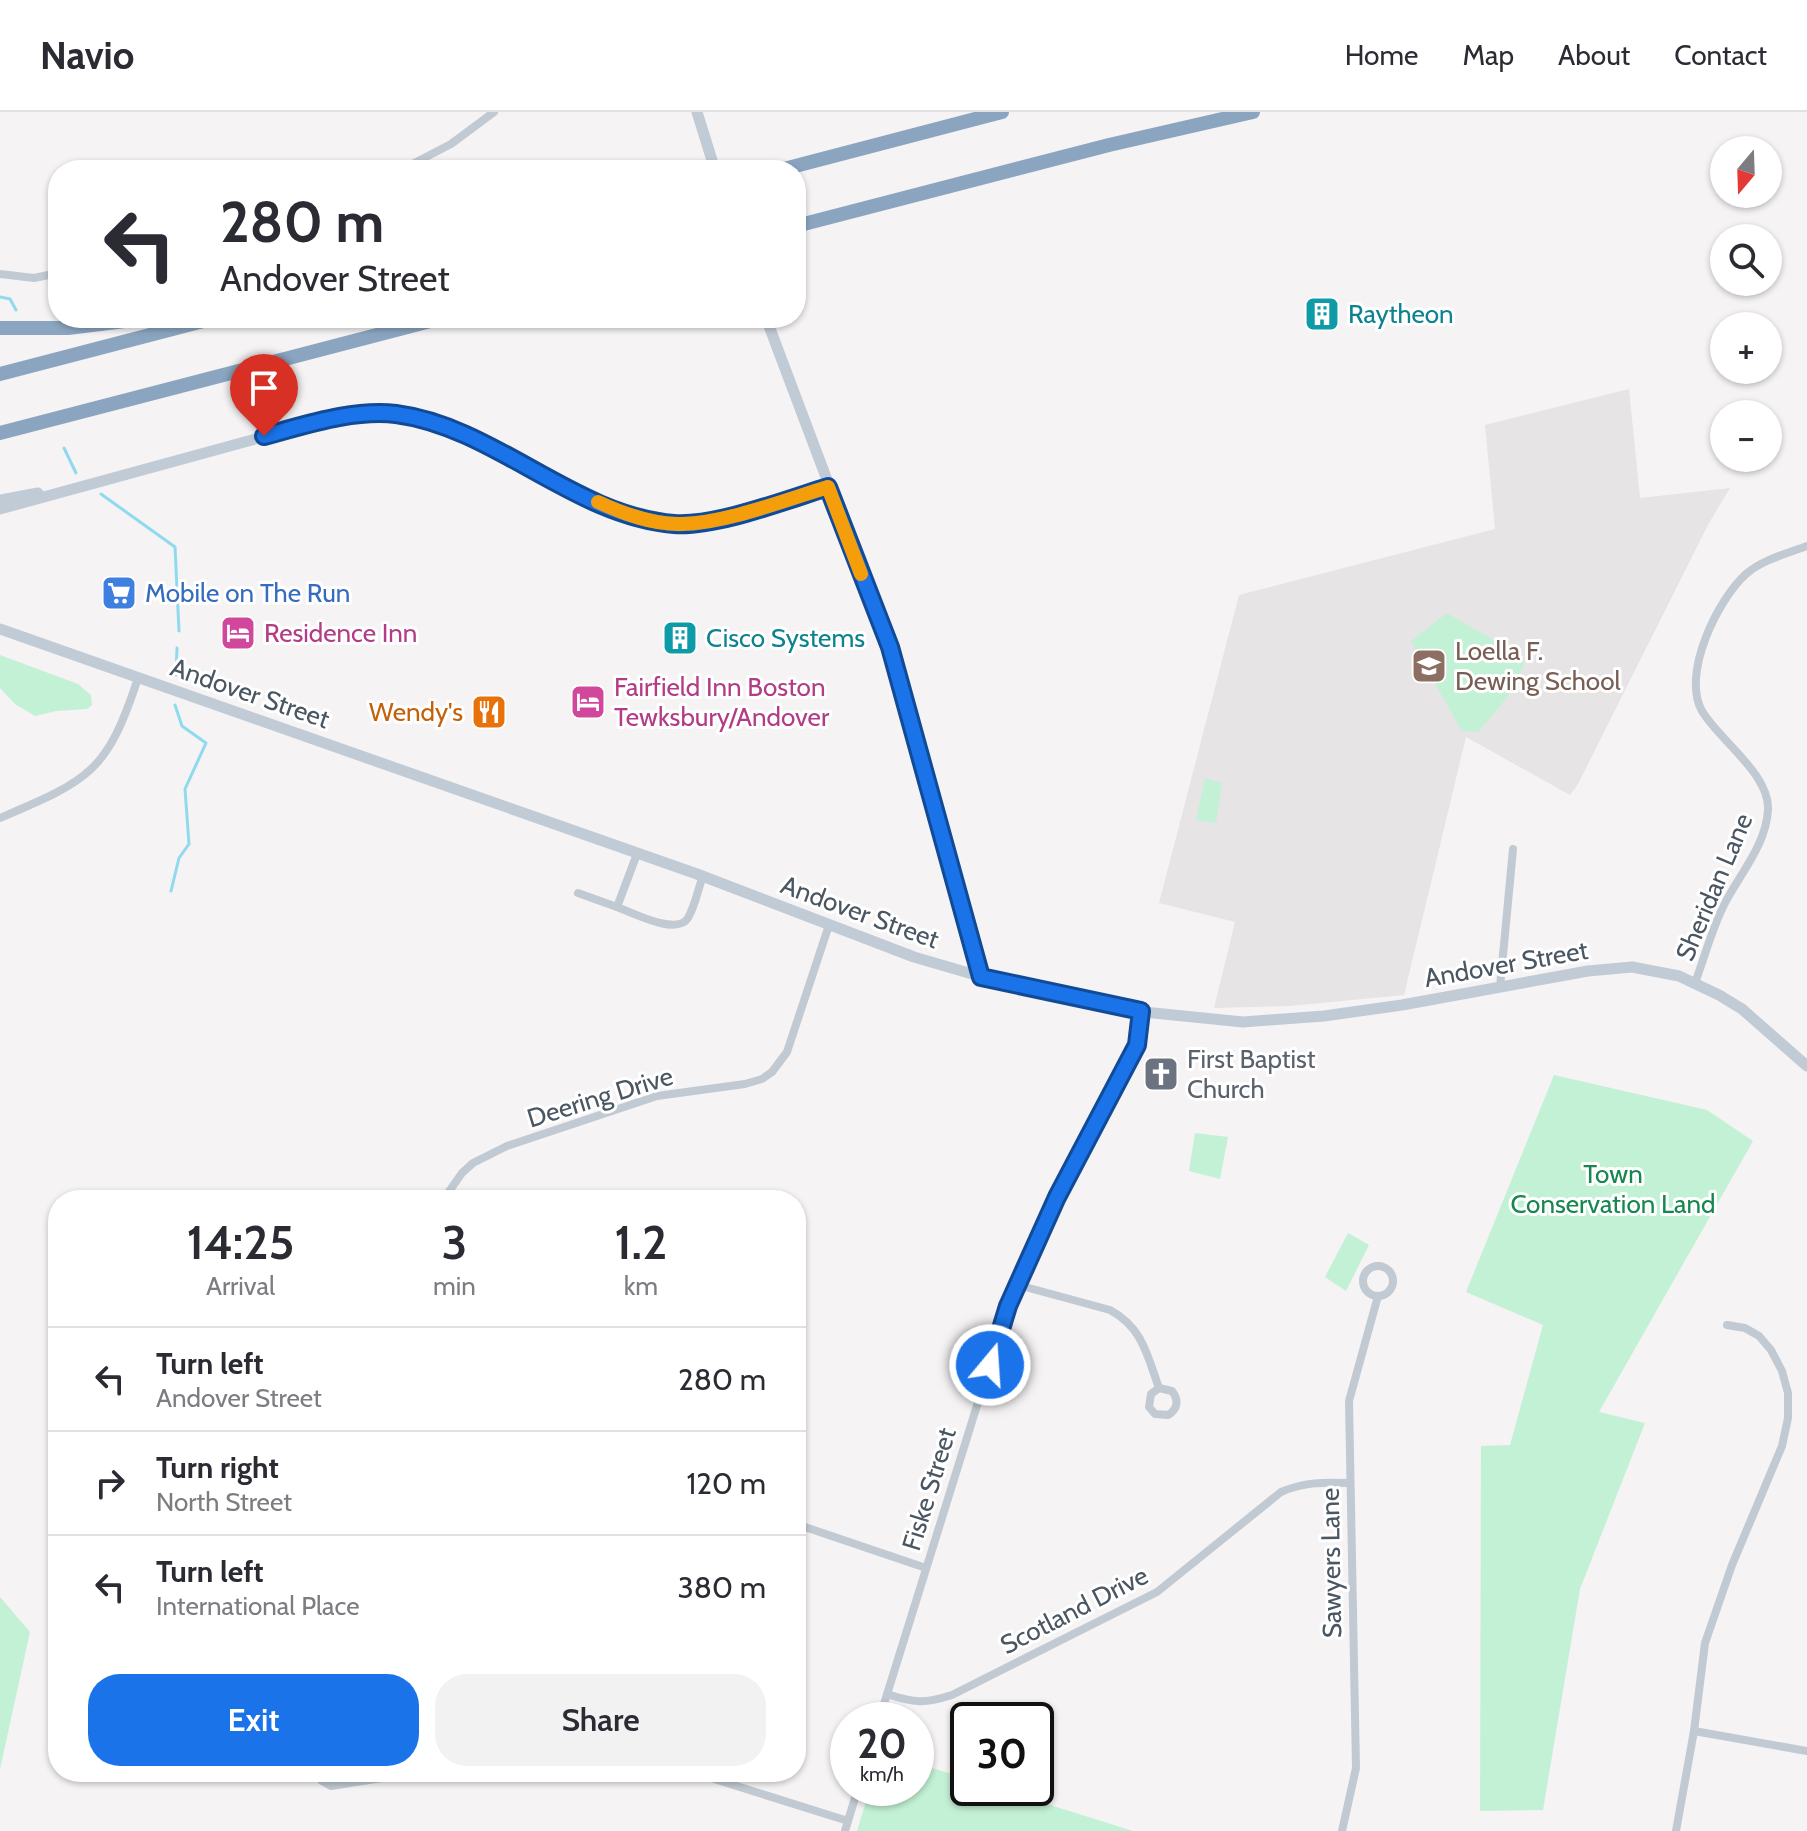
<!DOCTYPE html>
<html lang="en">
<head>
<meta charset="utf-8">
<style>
  :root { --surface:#fff; --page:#f2f2f3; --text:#2b2b33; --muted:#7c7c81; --line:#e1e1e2; --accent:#1a73e8 }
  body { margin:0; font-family:Cabin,sans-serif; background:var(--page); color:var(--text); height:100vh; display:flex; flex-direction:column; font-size:30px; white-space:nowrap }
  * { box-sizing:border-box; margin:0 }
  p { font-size:26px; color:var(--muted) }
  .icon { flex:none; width:44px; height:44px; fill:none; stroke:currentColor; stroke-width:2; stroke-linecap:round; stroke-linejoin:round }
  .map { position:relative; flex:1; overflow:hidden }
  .side { position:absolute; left:48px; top:1078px; width:758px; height:592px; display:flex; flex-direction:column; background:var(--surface); border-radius:32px; box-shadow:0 2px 6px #0004 }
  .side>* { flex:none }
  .guide { position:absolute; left:48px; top:48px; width:758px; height:168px; border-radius:32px; box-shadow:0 2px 6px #0004; background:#fff; color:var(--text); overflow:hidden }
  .needle { width:52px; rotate:199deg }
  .fabs { position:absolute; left:1710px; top:24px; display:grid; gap:16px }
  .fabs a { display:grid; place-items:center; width:72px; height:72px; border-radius:50%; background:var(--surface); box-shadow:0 2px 6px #0004; font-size:40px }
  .speed { position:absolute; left:830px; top:1590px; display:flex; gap:16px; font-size:40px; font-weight:700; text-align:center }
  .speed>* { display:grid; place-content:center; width:104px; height:104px; border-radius:50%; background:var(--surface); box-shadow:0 2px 6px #0004; line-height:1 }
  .speed small { font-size:20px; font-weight:400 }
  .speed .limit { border:4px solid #111; border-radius:12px; background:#fff; color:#111 }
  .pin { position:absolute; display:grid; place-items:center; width:68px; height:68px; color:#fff; margin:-82px -34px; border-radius:50% 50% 50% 0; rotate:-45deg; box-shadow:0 0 8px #0007 }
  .pin .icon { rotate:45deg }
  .me { position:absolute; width:88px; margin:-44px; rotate:18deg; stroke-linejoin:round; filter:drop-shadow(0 0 6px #0008) }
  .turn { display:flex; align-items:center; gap:28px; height:168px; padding:0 40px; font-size:36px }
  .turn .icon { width:104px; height:104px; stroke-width:2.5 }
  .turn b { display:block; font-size:56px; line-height:68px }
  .eta { display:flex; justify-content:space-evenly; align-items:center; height:136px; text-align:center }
  .eta b { font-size:48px; font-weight:600; line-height:56px }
  .primary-button { display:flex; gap:16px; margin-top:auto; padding:16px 40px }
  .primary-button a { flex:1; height:92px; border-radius:32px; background:var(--accent); color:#fff; font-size:32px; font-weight:600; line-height:92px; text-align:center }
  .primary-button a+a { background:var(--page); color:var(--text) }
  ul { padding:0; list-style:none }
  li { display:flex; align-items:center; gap:24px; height:104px; padding:0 40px; border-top:2px solid var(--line) }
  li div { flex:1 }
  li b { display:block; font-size:30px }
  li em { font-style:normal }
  header { display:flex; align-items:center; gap:48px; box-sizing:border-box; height:112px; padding:0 40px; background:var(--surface); border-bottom:2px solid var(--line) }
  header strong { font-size:38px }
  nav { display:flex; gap:44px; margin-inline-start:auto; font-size:28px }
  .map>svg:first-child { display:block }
  .education { fill:#e6e4e5 }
  .green { fill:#c3f1d5 }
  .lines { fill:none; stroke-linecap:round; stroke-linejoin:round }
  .stream { stroke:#90daee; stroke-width:3 }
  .minor { stroke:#c1cad2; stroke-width:8 }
  .secondary { stroke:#c1cbd6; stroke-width:11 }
  .motorway { stroke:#8ba5c1; stroke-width:14 }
  .route-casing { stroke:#114b97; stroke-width:20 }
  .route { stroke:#1a73e8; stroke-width:14 }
  .slow { stroke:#f59e0b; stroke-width:14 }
  .labels { text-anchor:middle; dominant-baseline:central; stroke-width:6; stroke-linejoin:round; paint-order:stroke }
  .culture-label { font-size:26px; fill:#0d838f; stroke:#fff; text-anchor:start }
  .shop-label { font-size:26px; fill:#366cbe; stroke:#fff; text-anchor:start }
  .hotel-label { font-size:26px; fill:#b23c85; stroke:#fff; text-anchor:start }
  .education-label { font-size:26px; fill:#785e54; stroke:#fff; text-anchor:start }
  .street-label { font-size:26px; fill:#4a5661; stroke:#fff }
  .food-label { font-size:26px; fill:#c56008; stroke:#fff; text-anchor:end }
  .worship-label { font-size:26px; fill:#5b616d; stroke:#fff; text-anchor:start }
  .park-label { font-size:26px; fill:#17864f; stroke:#fff }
</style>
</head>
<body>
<header>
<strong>Navio</strong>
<nav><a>Home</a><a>Map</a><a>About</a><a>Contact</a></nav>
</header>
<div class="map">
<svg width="1807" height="1719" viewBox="0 0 1807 1719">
  <rect width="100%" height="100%" fill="#f5f3f3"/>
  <!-- education -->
  <path class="education" d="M1629,277L1640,386L1730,376L1709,411L1578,672L1570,683L1466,625L1404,883L1290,894L1214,896L1235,810L1159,791L1239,483L1495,417L1485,313Z"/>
  <!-- green -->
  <g class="green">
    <path d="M1447,501L1524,546C1524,570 1493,602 1478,620L1462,619L1411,529Z"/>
    <path d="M0,543L78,572L91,583L92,593L87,597L56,599L35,604L15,592L0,576Z"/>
    <path d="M1205,666L1222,671L1216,711L1196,708Z"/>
    <path d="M1554,963L1707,998L1753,1029L1599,1300L1645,1311L1580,1477L1543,1698L1480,1699L1481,1334L1510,1333L1543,1213L1466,1180Z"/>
    <path d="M1195,1021L1228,1025L1220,1067L1189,1059Z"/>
    <path d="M1348,1121L1369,1133L1346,1179L1325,1165Z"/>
    <path d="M0,1485L30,1520L0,1657Z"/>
    <path d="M916,1651L968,1667V1676H996L1133,1719H857L870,1676H916Z"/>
  </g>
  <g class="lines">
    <!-- stream -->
    <g class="stream">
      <path d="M0,185L10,187L16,198"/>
      <path d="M64,336L76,361"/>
      <path d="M101,382L175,435L179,519"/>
      <path d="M176,563L177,536"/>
      <path d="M171,779L179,746L189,732L185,677L206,631L182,614L175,593"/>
    </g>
    <!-- minor -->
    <g class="minor">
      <path d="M401,58L451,32L494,0"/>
      <path d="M0,162L34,166L58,161"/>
      <path d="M0,706C89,668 107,661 138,566"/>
      <path d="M637,742L617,795C633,801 677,824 688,806C695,794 698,777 703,764"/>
      <path d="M578,781L617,795"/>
      <path d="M1695,871C1705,844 1712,816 1725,791C1740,762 1766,733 1768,698C1770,662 1719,628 1702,599C1681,562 1718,487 1746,462C1762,448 1788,441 1807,434"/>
      <path d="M1500,875L1513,737"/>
      <path d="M443,1088L462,1061L473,1051L507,1034L657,984L745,972L762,967L772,960L787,940L829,813"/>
      <circle cx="1378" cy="1169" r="15"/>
      <path d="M1018,1173L1110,1198C1143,1216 1147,1243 1159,1276L1151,1282L1149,1295L1155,1302L1168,1303C1178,1297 1179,1288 1172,1279L1159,1276"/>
      <path d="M796,1412L926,1456"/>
      <path d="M887,1582C914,1591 924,1592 952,1583L1157,1480L1281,1380C1304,1370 1324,1370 1349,1371"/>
      <path d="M879,1608L1008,1194L1057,1085L1137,933L1141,899"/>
      <path d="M1694,1619L1807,1639"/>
      <path d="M316,1660L322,1669L331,1674L420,1660"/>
      <path d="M692,1660L848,1709"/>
      <path d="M845,1719L858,1676"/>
      <path d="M1342,1719L1356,1656L1349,1289L1378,1184"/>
      <path d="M1676,1719L1694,1619L1705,1531L1732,1453L1782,1334L1788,1306V1281L1782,1259L1771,1238L1759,1224L1745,1216L1727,1213"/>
    </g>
    <!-- secondary -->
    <g class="secondary">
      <path d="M697,0L715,58"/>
      <path d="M766,206L890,535L981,865"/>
      <path d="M0,388L38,381"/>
      <path d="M0,397L292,317L369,301L417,306L446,316L606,394C627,402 648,409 671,412C710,416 788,387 828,375"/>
      <path d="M0,517L697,762L914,845L1003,871L1124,898L1243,910L1324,904L1402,893L1588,859L1632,855L1679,864L1719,883L1742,897L1807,954"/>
    </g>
    <!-- motorway -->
    <g class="motorway">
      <path d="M780,58L1002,0"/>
      <path d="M796,114L1109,33L1253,0"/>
      <path d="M0,216H68L149,206"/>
      <path d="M0,262L215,206"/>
      <path d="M0,321L442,206"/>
    </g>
  </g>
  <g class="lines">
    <defs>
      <path id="route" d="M264,324C306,313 353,297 396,302C495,315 574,404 674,412C716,415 786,388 828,375L890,535L981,865L1141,899L1137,933L1057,1085L1008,1194L990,1253"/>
    </defs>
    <!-- route casing -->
    <use href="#route" class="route-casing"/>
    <!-- route -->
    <use href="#route" class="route"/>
    <!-- slow -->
    <path class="slow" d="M598,390C624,402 653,413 682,412C726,411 785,388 828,375L861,462"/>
  </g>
  <!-- icons -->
  <defs>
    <symbol id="building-square" viewBox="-11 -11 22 22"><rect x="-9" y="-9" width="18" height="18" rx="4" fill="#0f9aa8" stroke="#fff"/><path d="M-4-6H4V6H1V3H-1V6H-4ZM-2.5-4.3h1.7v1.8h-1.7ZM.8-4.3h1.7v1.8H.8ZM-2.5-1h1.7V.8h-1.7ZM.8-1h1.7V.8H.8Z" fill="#fff"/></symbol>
    <symbol id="supermarket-square" viewBox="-11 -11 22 22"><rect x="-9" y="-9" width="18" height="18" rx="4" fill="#3f7fe0" stroke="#fff"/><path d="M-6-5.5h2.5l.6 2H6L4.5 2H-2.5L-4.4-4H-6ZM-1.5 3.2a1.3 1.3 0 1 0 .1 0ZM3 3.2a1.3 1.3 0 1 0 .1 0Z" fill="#fff"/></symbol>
    <symbol id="hotel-square" viewBox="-11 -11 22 22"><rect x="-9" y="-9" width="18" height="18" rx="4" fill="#d1479c" stroke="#fff"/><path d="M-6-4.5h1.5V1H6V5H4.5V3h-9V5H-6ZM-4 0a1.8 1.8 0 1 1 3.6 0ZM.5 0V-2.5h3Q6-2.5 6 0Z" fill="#fff"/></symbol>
    <symbol id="school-square" viewBox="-11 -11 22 22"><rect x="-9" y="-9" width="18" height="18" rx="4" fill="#8d6e63" stroke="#fff"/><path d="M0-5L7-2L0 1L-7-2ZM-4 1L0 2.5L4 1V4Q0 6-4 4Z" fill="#fff"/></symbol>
    <symbol id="restaurant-square" viewBox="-11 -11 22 22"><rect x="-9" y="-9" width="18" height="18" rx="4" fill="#e8710a" stroke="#fff"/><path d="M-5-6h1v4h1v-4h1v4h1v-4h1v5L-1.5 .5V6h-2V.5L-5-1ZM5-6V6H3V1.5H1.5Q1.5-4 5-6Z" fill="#fff"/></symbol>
    <symbol id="church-square" viewBox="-11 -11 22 22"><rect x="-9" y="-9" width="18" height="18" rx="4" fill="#6b7280" stroke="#fff"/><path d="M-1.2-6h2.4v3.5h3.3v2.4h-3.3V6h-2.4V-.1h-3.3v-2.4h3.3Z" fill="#fff"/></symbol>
  </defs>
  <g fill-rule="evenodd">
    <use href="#building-square" x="1302" y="182" width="40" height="40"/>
    <use href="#supermarket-square" x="99" y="461" width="40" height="40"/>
    <use href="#hotel-square" x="218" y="501" width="40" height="40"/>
    <use href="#building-square" x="660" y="506" width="40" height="40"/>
    <use href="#school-square" x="1409" y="534" width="40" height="40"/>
    <use href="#hotel-square" x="568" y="570" width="40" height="40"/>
    <use href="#restaurant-square" x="469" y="580" width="40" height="40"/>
    <use href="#church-square" x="1141" y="942" width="40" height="40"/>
  </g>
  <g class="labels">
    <!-- culture labels -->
    <g class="culture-label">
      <text x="1348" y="202">Raytheon</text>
      <text x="706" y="526">Cisco Systems</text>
    </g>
    <!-- shop labels -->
    <g class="shop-label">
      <text x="145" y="481">Mobile on The Run</text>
    </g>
    <!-- hotel labels -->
    <g class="hotel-label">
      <text x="264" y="521">Residence Inn</text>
      <text x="614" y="575">Fairfield Inn Boston<tspan x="614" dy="30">Tewksbury/Andover</tspan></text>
    </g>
    <!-- education labels -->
    <g class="education-label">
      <text x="1455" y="539">Loella F.<tspan x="1455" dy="30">Dewing School</tspan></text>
    </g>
    <!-- street labels -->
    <g class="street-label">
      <text transform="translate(250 581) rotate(19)">Andover Street</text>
      <text transform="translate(1714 775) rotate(-67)">Sheridan Lane</text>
      <text transform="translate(860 800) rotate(20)">Andover Street</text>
      <text transform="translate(1506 852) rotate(-10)">Andover Street</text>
      <text transform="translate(600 985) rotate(-17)">Deering Drive</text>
      <text transform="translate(929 1377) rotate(-73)">Fiske Street</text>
      <text transform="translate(1331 1451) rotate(-91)">Sawyers Lane</text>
      <text transform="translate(1074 1498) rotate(-27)">Scotland Drive</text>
    </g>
    <!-- food labels -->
    <g class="food-label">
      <text x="463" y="600">Wendy's</text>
    </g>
    <!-- worship labels -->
    <g class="worship-label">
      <text x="1187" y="947">First Baptist<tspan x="1187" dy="30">Church</tspan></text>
    </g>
    <!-- park labels -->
    <g class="park-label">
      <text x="1613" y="1062">Town<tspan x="1613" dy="30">Conservation Land</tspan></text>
    </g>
  </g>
</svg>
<div class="fabs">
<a><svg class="needle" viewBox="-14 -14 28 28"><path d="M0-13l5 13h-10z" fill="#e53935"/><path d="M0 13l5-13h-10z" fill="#7c7c81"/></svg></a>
<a><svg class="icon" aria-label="search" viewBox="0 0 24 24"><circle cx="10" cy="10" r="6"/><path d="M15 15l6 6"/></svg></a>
<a>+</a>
<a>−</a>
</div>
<div class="speed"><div>20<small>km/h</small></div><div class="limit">30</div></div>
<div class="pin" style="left:264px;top:324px;background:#d93025"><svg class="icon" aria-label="arrive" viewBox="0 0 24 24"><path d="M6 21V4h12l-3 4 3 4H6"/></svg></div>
<svg class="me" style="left:990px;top:1253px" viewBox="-20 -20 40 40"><circle r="17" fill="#1a73e8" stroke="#fff" stroke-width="3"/><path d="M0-11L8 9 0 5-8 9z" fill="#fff"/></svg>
<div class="guide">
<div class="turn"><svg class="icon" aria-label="left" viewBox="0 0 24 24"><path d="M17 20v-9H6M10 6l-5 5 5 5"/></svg><div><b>280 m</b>Andover Street</div></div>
</div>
<section class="side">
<div class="eta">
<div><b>14:25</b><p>Arrival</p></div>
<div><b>3</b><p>min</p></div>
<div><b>1.2</b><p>km</p></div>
</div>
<ul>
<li><svg class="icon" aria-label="left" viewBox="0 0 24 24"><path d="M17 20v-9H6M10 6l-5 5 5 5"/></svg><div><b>Turn left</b><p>Andover Street</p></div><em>280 m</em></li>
<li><svg class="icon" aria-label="right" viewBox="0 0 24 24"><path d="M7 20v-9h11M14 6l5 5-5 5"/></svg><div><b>Turn right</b><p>North Street</p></div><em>120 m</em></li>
<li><svg class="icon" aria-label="left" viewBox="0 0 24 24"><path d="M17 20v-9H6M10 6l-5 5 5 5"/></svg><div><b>Turn left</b><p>International Place</p></div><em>380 m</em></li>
</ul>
<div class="primary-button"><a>Exit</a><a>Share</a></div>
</section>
</div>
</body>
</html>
